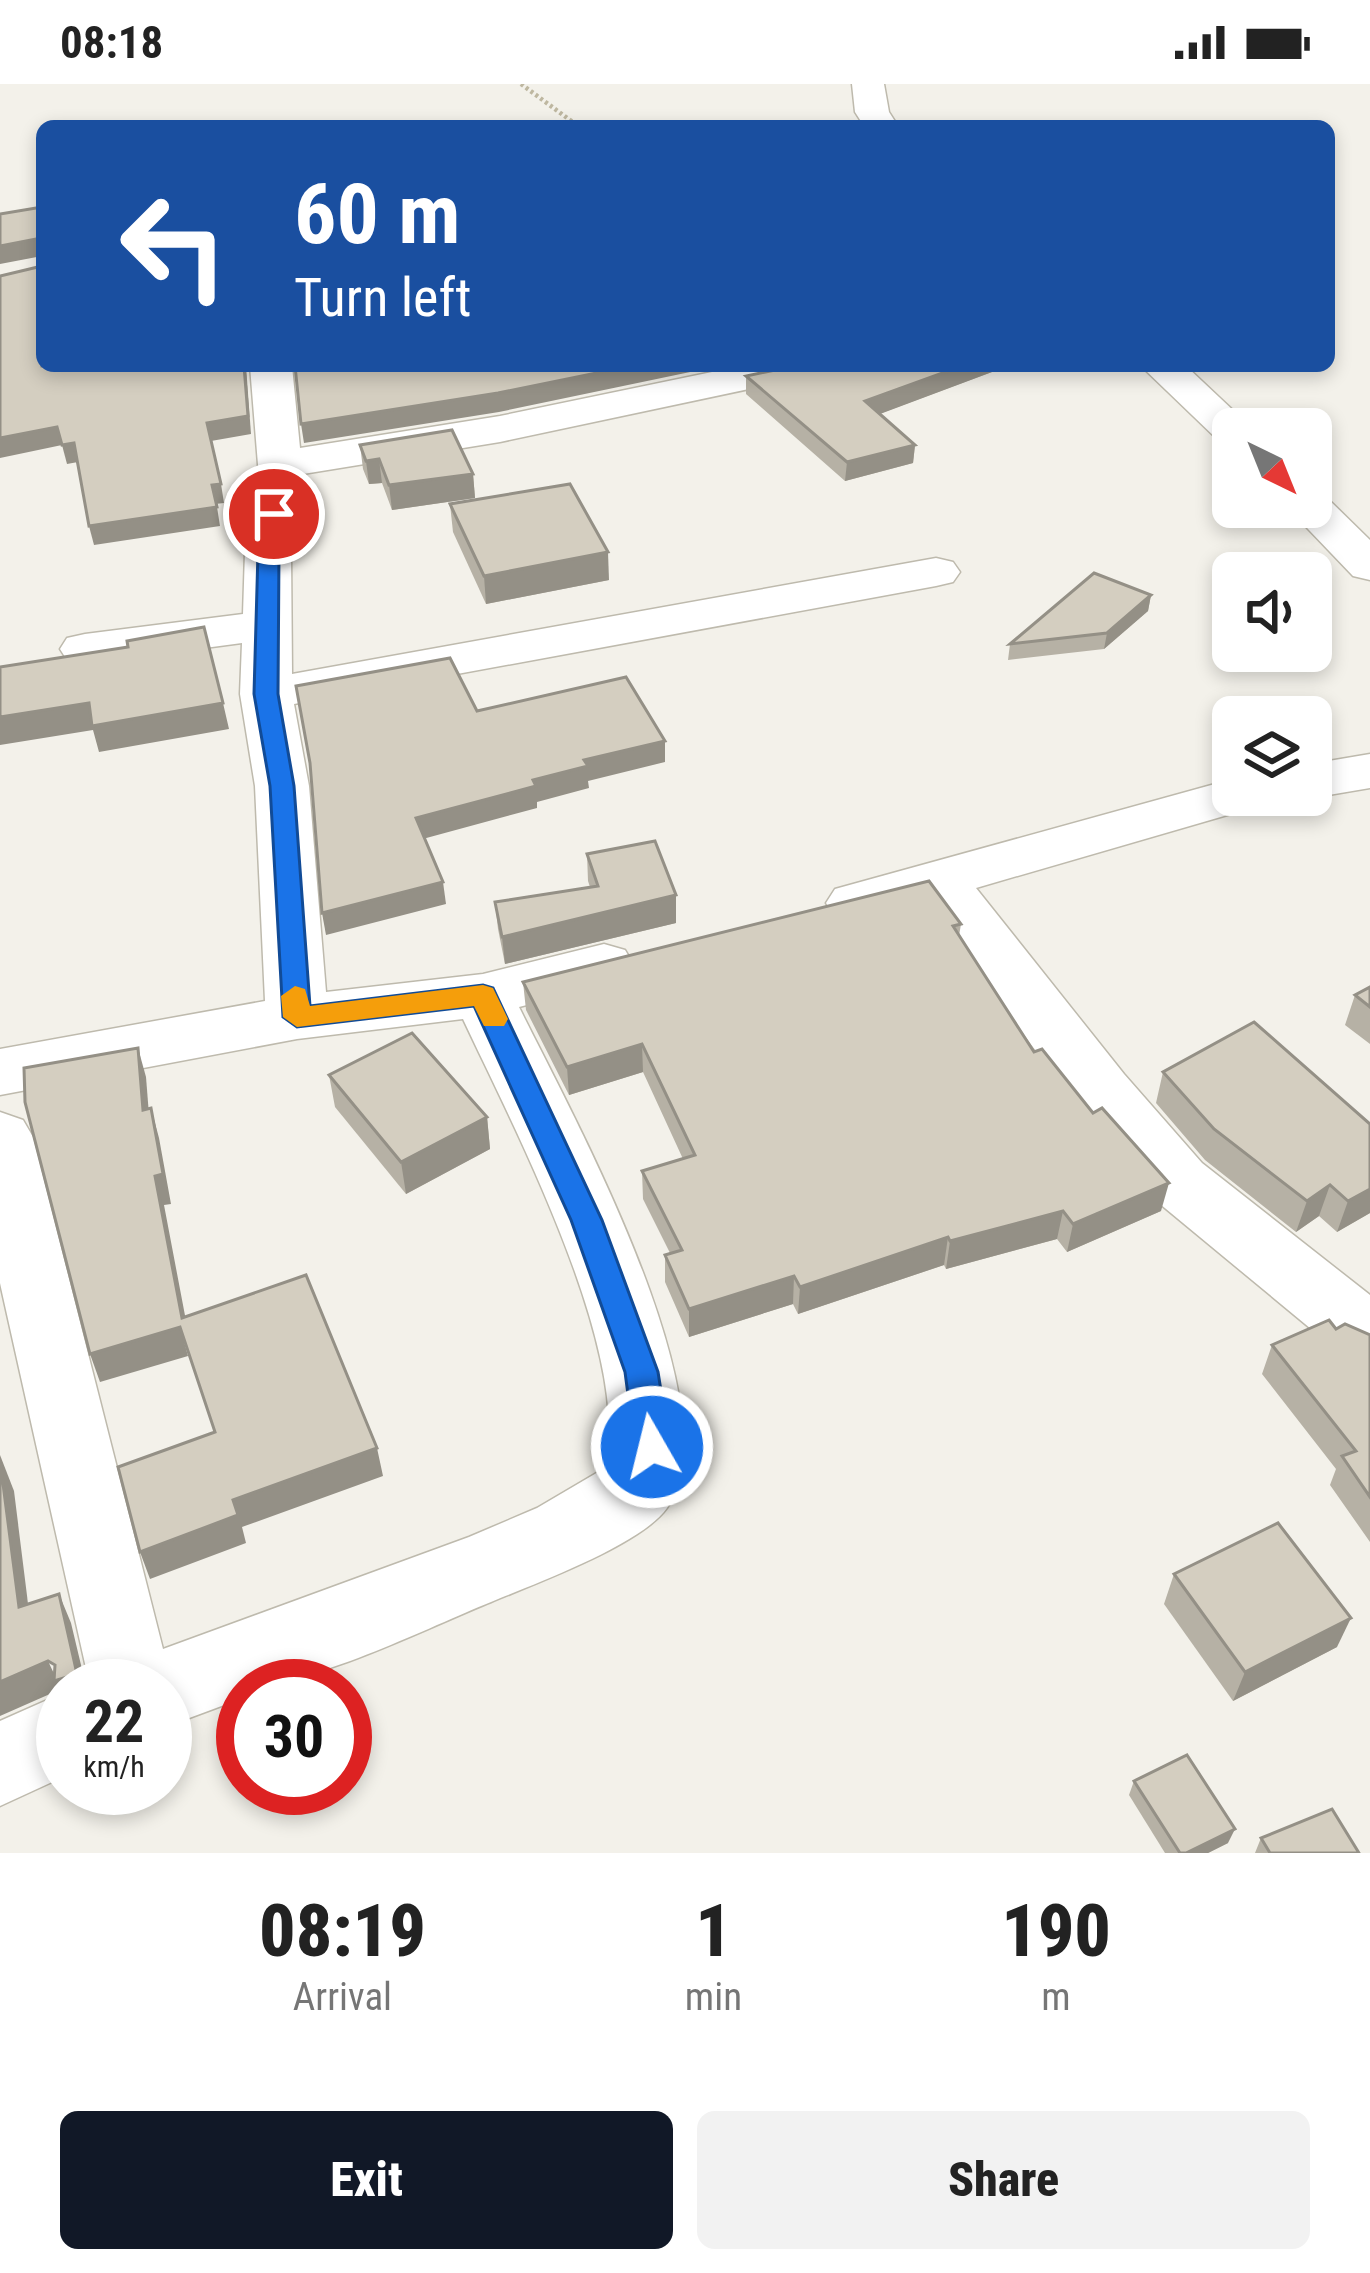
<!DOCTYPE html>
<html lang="en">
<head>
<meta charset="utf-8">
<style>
  :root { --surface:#fff; --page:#f2f2f2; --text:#222; --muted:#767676; --accent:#111827 }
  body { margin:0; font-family:"Roboto Condensed",sans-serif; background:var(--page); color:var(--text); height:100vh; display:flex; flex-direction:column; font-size:45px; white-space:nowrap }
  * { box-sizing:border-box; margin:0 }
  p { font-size:39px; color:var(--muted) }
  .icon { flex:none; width:66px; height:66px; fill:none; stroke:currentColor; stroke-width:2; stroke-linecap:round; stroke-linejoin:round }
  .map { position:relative; height:1769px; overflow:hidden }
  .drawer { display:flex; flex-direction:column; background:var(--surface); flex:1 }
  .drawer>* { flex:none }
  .banner { position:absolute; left:36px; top:36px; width:1299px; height:252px; border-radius:18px; box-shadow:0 6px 18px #0003; background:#1a4fa0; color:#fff; overflow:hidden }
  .needle { width:78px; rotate:137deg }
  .controls { position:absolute; left:1212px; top:324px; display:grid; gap:24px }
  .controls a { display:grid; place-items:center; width:120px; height:120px; border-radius:18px; background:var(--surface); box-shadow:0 6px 18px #0003; font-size:60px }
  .speed { position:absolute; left:36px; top:1575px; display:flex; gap:24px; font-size:60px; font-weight:700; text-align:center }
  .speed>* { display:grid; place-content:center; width:156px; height:156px; border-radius:50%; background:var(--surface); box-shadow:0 6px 18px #0003; line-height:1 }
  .speed small { font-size:30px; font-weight:400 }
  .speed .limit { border:18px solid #d22; background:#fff; color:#111 }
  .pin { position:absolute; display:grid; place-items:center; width:102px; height:102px; color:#fff; margin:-51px; border:6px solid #fff; border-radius:50%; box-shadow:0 3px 12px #0007 }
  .me { position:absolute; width:132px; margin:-66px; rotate:352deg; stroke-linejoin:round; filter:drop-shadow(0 0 9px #0008) }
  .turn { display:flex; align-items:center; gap:42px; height:252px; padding:0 60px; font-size:54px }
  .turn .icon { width:156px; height:156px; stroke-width:2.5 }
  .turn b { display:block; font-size:84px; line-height:102px }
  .eta { display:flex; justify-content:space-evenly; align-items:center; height:204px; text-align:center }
  .eta b { font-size:72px; font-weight:800; line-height:84px }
  .cta { display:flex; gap:24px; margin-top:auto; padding:24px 60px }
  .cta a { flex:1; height:138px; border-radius:18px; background:var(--accent); color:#fff; font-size:48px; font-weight:800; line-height:138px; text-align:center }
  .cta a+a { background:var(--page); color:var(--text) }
  .status { display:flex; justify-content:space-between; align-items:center; height:84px; padding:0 60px; background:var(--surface); direction:ltr }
  .status svg { height:33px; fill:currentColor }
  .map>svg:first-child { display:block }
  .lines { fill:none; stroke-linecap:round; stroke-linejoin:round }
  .minor-casing { stroke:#bebaad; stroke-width:3 }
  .path { stroke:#beb7a0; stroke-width:4.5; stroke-dasharray:3 3; stroke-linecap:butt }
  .minor { fill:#fff; fill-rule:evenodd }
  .wall { fill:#b6b1a5 }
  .shaded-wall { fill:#949086 }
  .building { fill:#d4cec0; stroke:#949086; stroke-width:3 }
  .route { fill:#1a73e8; stroke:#114b97; stroke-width:3 }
  .slow { fill:#f59e0b }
</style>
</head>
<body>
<div class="status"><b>08:18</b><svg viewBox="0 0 49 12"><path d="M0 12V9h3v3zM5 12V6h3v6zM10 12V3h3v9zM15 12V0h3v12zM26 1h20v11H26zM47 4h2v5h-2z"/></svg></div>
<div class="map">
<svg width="1370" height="1769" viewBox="0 0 1370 1769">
  <rect width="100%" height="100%" fill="#f3f1ea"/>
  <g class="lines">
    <defs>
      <g id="minor">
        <path d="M852,0H884L889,28L898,42H864L855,28Z"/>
        <path d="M250,282H292L300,364L500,332L741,282H822L816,291L801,294L500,358L303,390L291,468L292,590L936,474L953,478L960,488L953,498L936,502L294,620L309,702L326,908L483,890L604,860L625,866L634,881L625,896L519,923C568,1023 736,1324 667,1424C641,1461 534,1500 491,1518C424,1545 313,1602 243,1602V1614L165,1643V1602H90L0,1199V1028L23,1036L33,1053L163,1565L469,1453L537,1424L605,1384C633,1269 513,1042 463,935L297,955L0,1011V965L265,917L255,702L240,610L242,559L85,580L67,576L60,565L67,554L85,550L243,530L245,468L259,393Z"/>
        <path d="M1141,282H1186L1253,345H1233V360L1218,356Z"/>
        <path d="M1311,410L1326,413L1370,456V496L1353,492L1287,423H1311Z"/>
        <path d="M1370,670V704L1311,714L1300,711H1311V680Z"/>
        <path d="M1233,695V711H1263L1255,723L976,804L1124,990L1202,1079L1370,1211V1282L1345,1273L1154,1115L1078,1024L926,818L855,838L835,833L826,819L835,805Z"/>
        <path d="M63,1609V1693L0,1722V1637Z"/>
      </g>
    </defs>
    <!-- minor casing -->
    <use href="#minor" class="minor-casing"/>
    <!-- path -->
    <path class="path" d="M521,0L578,42"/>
    <!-- minor -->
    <use href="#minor" class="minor"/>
  </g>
  <!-- wall -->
  <g class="wall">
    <path d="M795,282H1008L879,330L915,361L913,379L845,397L746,310V292Z"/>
    <path d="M360,361L473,390L475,414L392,426L382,399L369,400L363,385Z"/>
    <path d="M450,420L609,496L486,520L453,448Z"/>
    <path d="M1151,511L1148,527L1104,565L1008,576L1010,560Z"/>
    <path d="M587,770L676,811V839L505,880L498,845L495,818L590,803L588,797Z"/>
    <path d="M961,840L959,852L1034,968L1161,1127L1067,1168L1057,1155L946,1185L944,1181L798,1230L793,1220L689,1253L665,1198V1171L670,1169L643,1115L642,1087L683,1075L643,988L569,1011L526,926L523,898Z"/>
    <path d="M1370,903V960L1345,941L1355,911Z"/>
    <path d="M1163,988L1370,1040V1129L1337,1148L1319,1132L1296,1148L1205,1076L1156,1019Z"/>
    <path d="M329,991L487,1033L490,1065L406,1110L335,1023Z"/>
    <path d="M1336,1245L1370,1251V1458L1330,1401L1336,1385L1262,1290L1272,1261Z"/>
    <path d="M1174,1490L1337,1563L1233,1617L1164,1520Z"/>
    <path d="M1134,1697L1228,1759L1208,1769H1165L1129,1711Z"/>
    <path d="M1261,1754L1359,1769H1255Z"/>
  </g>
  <!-- shaded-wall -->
  <g class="shaded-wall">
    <path d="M41,154L42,172L0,180V162Z"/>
    <path d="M244,282H246L251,350L211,357L207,339Z"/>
    <path d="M631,282H719L499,328L304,359L301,340Z"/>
    <path d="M962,282H1008L864,336L865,317Z"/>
    <path d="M57,343L62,361L0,374V354Z"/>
    <path d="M74,359L78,378L67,380L62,361Z"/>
    <path d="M915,361L913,379L845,397L847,378Z"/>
    <path d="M379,375L382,399L369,400L366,377Z"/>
    <path d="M473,390L475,414L392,426L389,401Z"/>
    <path d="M221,400L224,419L215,420L212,401Z"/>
    <path d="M217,423L220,442L94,461L89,442Z"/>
    <path d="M608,468L609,496L486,520L484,492Z"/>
    <path d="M1151,511L1148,527L1104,565L1107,549Z"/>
    <path d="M89,619H223L229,645L99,668L93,646L0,661V633Z"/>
    <path d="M665,657V678L588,697L589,704L537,718V724L419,756L416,734L533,696L584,676Z"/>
    <path d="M443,798L446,820L326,851L322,829Z"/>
    <path d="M676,811V839L505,880L502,853Z"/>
    <path d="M642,960L643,988L569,1011L567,983Z"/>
    <path d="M138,964L146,993L151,1056L143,1026Z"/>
    <path d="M151,1024L159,1054L171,1120L164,1121L191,1263L182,1234L155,1092Z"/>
    <path d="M487,1033L490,1065L406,1110L401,1078Z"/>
    <path d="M1169,1099L1161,1127L1067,1168L1073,1140Z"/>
    <path d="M1330,1101L1319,1132L1296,1148L1307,1117Z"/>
    <path d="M1370,1105V1129L1337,1148L1348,1117Z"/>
    <path d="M1063,1127L1057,1155L946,1185L950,1157Z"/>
    <path d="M948,1153L944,1181L798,1230L800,1203Z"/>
    <path d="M794,1192L793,1220L689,1253V1225Z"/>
    <path d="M180,1243L188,1272L100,1298L90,1270Z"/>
    <path d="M377,1364L383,1392L242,1443L246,1459L150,1495L140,1468L233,1416Z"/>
    <path d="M0,1371L14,1407L32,1552L19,1523L0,1396Z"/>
    <path d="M59,1510L71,1539L86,1602H63V1615L59,1606L0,1632V1598L48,1577L57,1596Z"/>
    <path d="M1351,1534L1337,1563L1233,1617L1245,1588Z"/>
    <path d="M1235,1745L1228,1759L1208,1769H1186Z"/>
  </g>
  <!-- building -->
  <g class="building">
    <path d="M42,123V282H244L248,332L207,339L221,400L212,401L217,423L89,442L74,359L62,361L57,343L0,354V192L42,182L41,154L0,162V130Z"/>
    <path d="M295,282H631L498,309L301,340Z"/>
    <path d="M795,282H962L865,317L915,361L847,378L746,292Z"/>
    <path d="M452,346L473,390L389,401L379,375L366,377L360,361Z"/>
    <path d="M570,400L608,468L484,492L450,420Z"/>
    <path d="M1094,489L1151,511L1107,549L1010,560Z"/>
    <path d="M204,543L223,619L92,642L89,619L0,633V583L128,563L127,557Z"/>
    <path d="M450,574L477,627L626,593L665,657L584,676L588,682L533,696L536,702L416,734L443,798L322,829L310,679L296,602Z"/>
    <path d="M655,757L676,811L502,853L495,818L598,802L587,770Z"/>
    <path d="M929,797L961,840L953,842L1034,968L1042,965L1093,1029L1102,1024L1169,1099L1073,1140L1063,1127L950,1157L948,1153L800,1203L794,1192L689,1225L665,1171L682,1166L642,1087L695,1071L642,960L567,983L523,898Z"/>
    <path d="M1370,903V923L1355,911Z"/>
    <path d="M1254,938L1370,1040V1105L1348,1117L1330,1101L1307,1117L1214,1045L1163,988Z"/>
    <path d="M412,949L487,1033L401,1078L329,991Z"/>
    <path d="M138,964L143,1026L151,1024L163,1090L155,1092L182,1234L306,1191L377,1364L233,1416L238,1431L140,1468L118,1383L215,1348L180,1243L90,1270L25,1018L24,984Z"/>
    <path d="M1329,1236L1336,1245L1345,1240L1370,1251V1413L1342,1372L1356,1367L1272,1261Z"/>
    <path d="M0,1377L19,1523L59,1510L77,1590L54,1597L55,1581L48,1577L0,1598Z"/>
    <path d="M1278,1439L1351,1534L1245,1588L1174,1490Z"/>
    <path d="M1187,1671L1235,1745L1186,1769H1180L1134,1697Z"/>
    <path d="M1332,1725L1359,1769H1270L1261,1754Z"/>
  </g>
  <!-- route -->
  <path class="route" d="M274,424L285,430L279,468L278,610L294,702L310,922L483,901L493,904L602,1136L658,1288L670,1363L665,1374L652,1378L640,1374L635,1363L625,1288L571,1136L474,922L297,943L283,933L270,702L254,610L258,468L264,430Z"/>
  <!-- slow -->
  <path class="slow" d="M483,901L493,904L508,935L504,942H484L474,922L297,943L283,933L281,912L295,902L305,905L310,922Z"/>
</svg>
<div class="controls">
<a><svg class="needle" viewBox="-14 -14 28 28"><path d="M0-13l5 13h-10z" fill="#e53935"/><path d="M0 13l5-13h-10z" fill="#767676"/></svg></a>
<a><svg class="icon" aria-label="sound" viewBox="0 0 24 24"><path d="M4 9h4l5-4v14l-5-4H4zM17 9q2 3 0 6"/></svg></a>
<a><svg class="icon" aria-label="layers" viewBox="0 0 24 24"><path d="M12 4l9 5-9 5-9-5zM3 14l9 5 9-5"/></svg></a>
</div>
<div class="speed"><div>22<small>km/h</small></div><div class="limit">30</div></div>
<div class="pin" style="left:274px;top:430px;background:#d93025"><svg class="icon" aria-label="arrive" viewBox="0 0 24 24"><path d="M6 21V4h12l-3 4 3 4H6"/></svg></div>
<svg class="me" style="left:652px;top:1363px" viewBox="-20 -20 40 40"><circle r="17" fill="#1a73e8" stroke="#fff" stroke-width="3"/><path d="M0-11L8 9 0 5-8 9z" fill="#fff"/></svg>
<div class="banner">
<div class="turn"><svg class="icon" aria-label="left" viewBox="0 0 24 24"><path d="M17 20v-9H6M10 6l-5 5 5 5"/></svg><div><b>60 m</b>Turn left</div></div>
</div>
</div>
<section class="drawer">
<div class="eta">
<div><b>08:19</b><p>Arrival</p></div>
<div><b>1</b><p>min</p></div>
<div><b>190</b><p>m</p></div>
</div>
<div class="cta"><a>Exit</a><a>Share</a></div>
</section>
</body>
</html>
